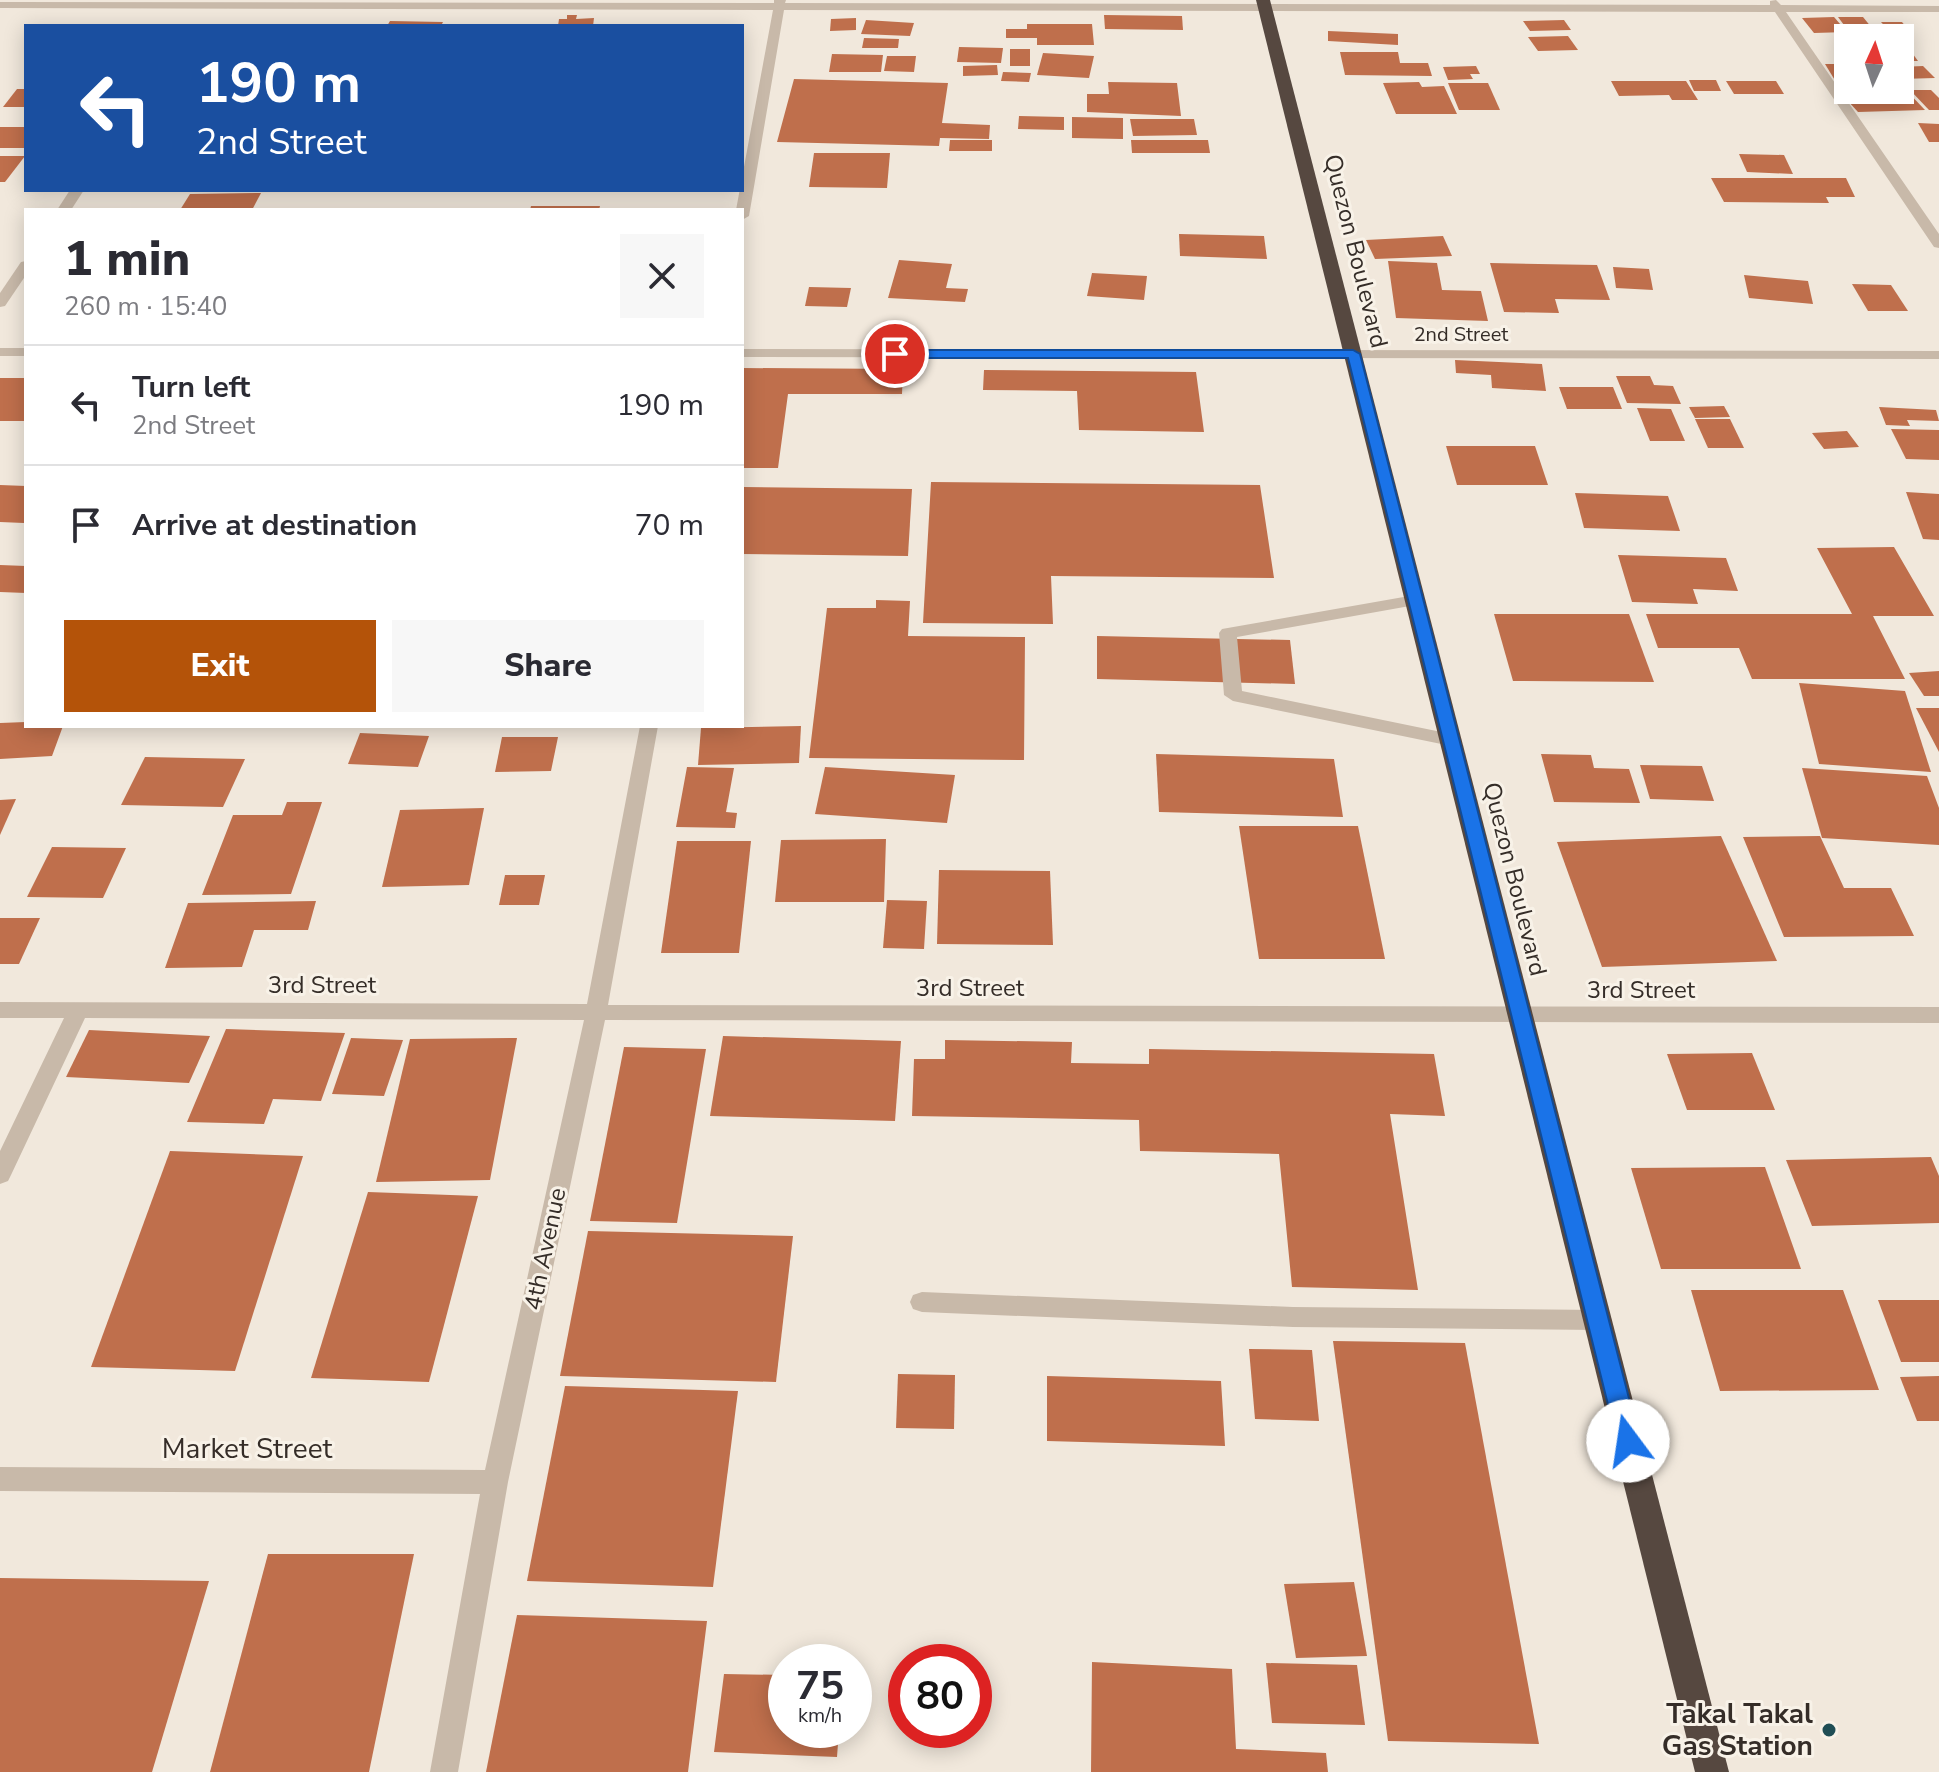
<!DOCTYPE html>
<html lang="en">
<head>
<meta charset="utf-8">
<style>
  :root { --surface:#fff; --page:#f7f7f7; --text:#2b2b33; --muted:#7c7c81; --line:#e1e1e2; --accent:#b45309 }
  body { margin:0; font-family:"Nunito Sans",sans-serif; background:var(--page); color:var(--text); height:100vh; display:flex; flex-direction:column; font-size:30px; white-space:nowrap }
  * { box-sizing:border-box; margin:0 }
  p { font-size:26px; color:var(--muted) }
  .icon { flex:none; width:44px; height:44px; fill:none; stroke:currentColor; stroke-width:2; stroke-linecap:round; stroke-linejoin:round }
  .map { position:relative; flex:1; overflow:hidden }
  .panel { position:absolute; left:24px; top:208px; width:720px; height:520px; display:flex; flex-direction:column; background:var(--surface); border-radius:0px; box-shadow:0 4px 20px #0003 }
  .panel>* { flex:none }
  .banner { position:absolute; left:24px; top:24px; width:720px; height:168px; border-radius:0px; box-shadow:0 4px 20px #0003; background:#1a4fa0; color:#fff; overflow:hidden }
  .needle { width:52px; rotate:3deg }
  .tools { position:absolute; left:1834px; top:24px; display:grid; gap:16px }
  .tools a { display:grid; place-items:center; width:80px; height:80px; border-radius:0px; background:var(--surface); box-shadow:0 4px 20px #0003; font-size:40px }
  .speed { position:absolute; left:768px; top:1644px; display:flex; gap:16px; font-size:40px; font-weight:700; text-align:center }
  .speed>* { display:grid; place-content:center; width:104px; height:104px; border-radius:50%; background:var(--surface); box-shadow:0 4px 20px #0003; line-height:1 }
  .speed small { font-size:20px; font-weight:400 }
  .speed .limit { border:12px solid #d22; background:#fff; color:#111 }
  .pin { position:absolute; display:grid; place-items:center; width:68px; height:68px; color:#fff; margin:-34px; border:4px solid #fff; border-radius:50%; box-shadow:0 2px 8px #0007 }
  .me { position:absolute; width:88px; margin:-44px; rotate:346deg; stroke-linejoin:round; filter:drop-shadow(0 0 6px #0008) }
  .turn { display:flex; align-items:center; gap:28px; height:168px; padding:0 40px; font-size:36px }
  .turn .icon { width:104px; height:104px; stroke-width:2.5 }
  .turn b { display:block; font-size:56px; line-height:68px }
  .round { display:grid; place-items:center; flex:none; width:84px; height:84px; border-radius:0px; background:var(--page) }
  .summary { display:flex; align-items:center; justify-content:space-between; height:136px; padding:0 40px }
  h1 { font-size:48px; font-weight:800; line-height:60px }
  .button { display:flex; gap:16px; margin-top:auto; padding:16px 40px }
  .button a { flex:1; height:92px; border-radius:0px; background:var(--accent); color:#fff; font-size:32px; font-weight:800; line-height:92px; text-align:center }
  .button a+a { background:var(--page); color:var(--text) }
  ul { padding:0; list-style:none }
  li { display:flex; align-items:center; gap:24px; height:120px; padding:0 40px; border-top:2px solid var(--line) }
  li div { flex:1 }
  li b { display:block; font-size:30px }
  li em { font-style:normal }
  .map>svg:first-child { display:block }
  .building { fill:#bf6f4c }
  .lines { fill:none; stroke-linecap:round; stroke-linejoin:round }
  .lane { fill:#c8b9a9; fill-rule:evenodd }
  .street { fill:#c8b9a9; fill-rule:evenodd }
  .highway { fill:#564840; fill-rule:evenodd }
  .route { fill:#1a73e8; stroke:#114b97; stroke-width:2 }
  .poi-dot { fill:#204e55; stroke:#f8f2e8; stroke-width:3 }
  .labels { text-anchor:middle; dominant-baseline:central; stroke-width:6; stroke-linejoin:round; paint-order:stroke }
  .far-street-label { font-size:20px; fill:#352d28; stroke:#f8f2e8 }
  .street-label { font-size:24px; fill:#352d28; stroke:#f8f2e8 }
  .near-street-label { font-size:28px; fill:#352d28; stroke:#f8f2e8 }
  .near-poi-label { font-size:28px; font-weight:bold; fill:#352d28; stroke:#f8f2e8; text-anchor:end }
</style>
</head>
<body>
<div class="map">
<svg width="1939" height="1772" viewBox="0 0 1939 1772">
  <rect width="100%" height="100%" fill="#f1e8dc"/>
  <!-- building -->
  <g class="building">
    <path d="M567,15H577L576,19L594,18L593,26H558L559,19H567Z"/>
    <path d="M1104,15L1182,16L1183,30L1105,29Z"/>
    <path d="M1834,17L1847,32L1814,33L1802,18Z"/>
    <path d="M1838,17H1863L1876,33H1850Z"/>
    <path d="M856,18V30L830,31L831,19Z"/>
    <path d="M866,20L914,23L910,36L861,34Z"/>
    <path d="M1564,20L1571,30L1530,31L1523,21Z"/>
    <path d="M390,21L443,22L441,26H387Z"/>
    <path d="M1881,22H1902L1910,32H1890Z"/>
    <path d="M1027,24H1092L1094,45H1037V38H1006V29H1027Z"/>
    <path d="M1328,31L1398,34V45L1328,41Z"/>
    <path d="M1568,36L1578,50L1538,51L1528,37Z"/>
    <path d="M864,38L899,39L898,48H862Z"/>
    <path d="M1907,46L1918,61H1900V47Z"/>
    <path d="M959,47L1003,48L1001,63L957,62Z"/>
    <rect x="1010" y="49" width="20" height="17"/>
    <path d="M1340,52H1398L1400,63H1428L1432,76L1345,75Z"/>
    <path d="M1043,53L1094,56L1089,78L1037,75Z"/>
    <path d="M832,54L883,55L881,72H829Z"/>
    <path d="M887,56H916L914,72L884,71Z"/>
    <path d="M1825,64H1848V82H1836Z"/>
    <path d="M997,65L998,75L963,76V66Z"/>
    <path d="M1476,66L1480,74H1470L1473,79L1448,80L1443,67Z"/>
    <path d="M1923,66L1935,78L1900,79V67Z"/>
    <path d="M1003,72L1031,73L1029,82L1001,81Z"/>
    <path d="M794,79L948,83L942,123L990,125L989,139L940,138L939,146L777,142Z"/>
    <path d="M1689,80H1716L1721,91H1694Z"/>
    <path d="M1611,81H1686L1698,100H1672L1669,95L1619,96Z"/>
    <path d="M1726,81H1776L1784,94H1734Z"/>
    <path d="M1108,82L1177,83L1181,116L1087,112V94H1109Z"/>
    <path d="M1419,82L1422,87L1444,86L1457,114H1396L1383,83Z"/>
    <path d="M1448,83H1488L1500,110H1459Z"/>
    <path d="M1900,88H1904L1925,110L1858,112L1838,90Z"/>
    <path d="M17,89H26V107H3Z"/>
    <path d="M1910,90H1931L1939,98V110H1929Z"/>
    <path d="M1019,116L1064,117V130L1018,129Z"/>
    <path d="M1072,117L1123,118V139L1072,138Z"/>
    <path d="M1130,119H1194L1197,135L1133,136Z"/>
    <path d="M1918,123L1939,124V142H1929Z"/>
    <rect x="0" y="127" width="26" height="21"/>
    <path d="M950,140H992V151H949Z"/>
    <path d="M1131,140H1208L1210,153H1132Z"/>
    <path d="M814,153H890L887,188L809,187Z"/>
    <path d="M1739,154L1784,155L1793,174L1747,172Z"/>
    <path d="M0,156H25L5,182H0Z"/>
    <path d="M1711,178H1846L1855,197H1826L1829,203L1724,202Z"/>
    <path d="M261,193L252,210H180L190,194Z"/>
    <path d="M531,206H600L599,210H530Z"/>
    <path d="M1179,234L1264,236L1267,259L1180,256Z"/>
    <path d="M1443,236L1452,256L1375,259L1366,240Z"/>
    <path d="M899,260L952,264L946,288L968,289L965,302L888,298Z"/>
    <path d="M1388,261L1437,263L1442,290L1481,291L1488,321L1396,318Z"/>
    <path d="M1490,263L1597,265L1610,300L1555,299L1559,313L1504,312Z"/>
    <path d="M1613,267L1649,269L1653,290L1616,288Z"/>
    <path d="M1092,273L1147,276L1144,300L1087,296Z"/>
    <path d="M1744,275L1808,281L1813,304L1749,298Z"/>
    <path d="M1852,284L1891,285L1908,311H1868Z"/>
    <path d="M809,287L851,288L847,307L805,306Z"/>
    <path d="M1455,360L1542,364L1546,391L1492,388L1491,375L1456,373Z"/>
    <path d="M742,368L903,369L902,394H788L778,468H742Z"/>
    <path d="M984,370L1196,372L1204,432L1079,430L1077,391L983,390Z"/>
    <path d="M1616,376H1650L1654,385L1673,386L1681,404L1627,403Z"/>
    <rect x="0" y="378" width="26" height="43"/>
    <path d="M1559,387H1613L1622,409H1567Z"/>
    <path d="M1724,406L1730,417L1695,418L1689,407Z"/>
    <path d="M1879,407L1936,410L1939,421L1907,420L1910,426L1886,425Z"/>
    <path d="M1637,408L1671,409L1685,441H1650Z"/>
    <path d="M1695,419H1730L1744,448H1708Z"/>
    <path d="M1891,429L1939,430V460L1906,459Z"/>
    <path d="M1847,431L1859,447L1824,449L1812,433Z"/>
    <path d="M1446,446H1535L1548,485H1457Z"/>
    <path d="M931,482L1260,485L1274,578L1051,576L1053,624L923,623Z"/>
    <path d="M0,485L26,486L24,523L0,522Z"/>
    <path d="M742,487L912,489L908,556L742,554Z"/>
    <path d="M1906,492L1939,494V540L1923,539Z"/>
    <path d="M1575,493L1668,496L1680,531L1584,528Z"/>
    <path d="M1894,547L1934,616H1873L1905,679H1752L1739,648H1658L1646,614H1852L1817,548Z"/>
    <path d="M1618,555L1726,558L1738,591L1693,589L1698,604L1632,602Z"/>
    <path d="M0,565L26,566V593L0,592Z"/>
    <path d="M876,600L910,601L908,636L1025,637L1024,760L809,758L827,608H876Z"/>
    <path d="M1494,614H1629L1654,682L1513,681Z"/>
    <path d="M1097,636L1290,640L1295,684L1097,679Z"/>
    <path d="M1939,671V696H1924L1909,673Z"/>
    <path d="M1799,683L1905,691L1931,772L1819,764Z"/>
    <path d="M1916,708H1939V752Z"/>
    <path d="M26,722V726H63L52,756L0,759V723Z"/>
    <path d="M801,726L799,763L698,765L701,728Z"/>
    <path d="M360,733L429,736L418,767L348,764Z"/>
    <path d="M502,737H558L551,771L495,772Z"/>
    <path d="M1156,754L1334,759L1343,817L1159,812Z"/>
    <path d="M1541,754L1591,755L1594,768L1629,769L1640,803L1554,802Z"/>
    <path d="M145,757L245,759L223,807L121,805Z"/>
    <path d="M1640,765L1702,766L1714,801L1650,799Z"/>
    <path d="M687,767L734,768L726,812L737,813L735,828L676,827Z"/>
    <path d="M825,767L955,775L947,823L815,814Z"/>
    <path d="M1802,768L1927,776L1939,808V845L1822,838Z"/>
    <path d="M16,799L0,835V800Z"/>
    <path d="M287,802H322L291,894L202,895L233,815H282Z"/>
    <path d="M484,808L469,885L382,887L400,810Z"/>
    <path d="M1239,826H1358L1385,959H1259Z"/>
    <path d="M1721,836L1777,961L1602,967L1557,842Z"/>
    <path d="M1820,836L1844,888H1891L1914,936L1784,937L1743,837Z"/>
    <path d="M886,839L884,902H775L781,840Z"/>
    <path d="M677,841H751L739,953H661Z"/>
    <path d="M52,847L126,848L103,898L27,897Z"/>
    <path d="M939,870L1050,871L1053,945L937,944Z"/>
    <path d="M505,875H545L539,905H499Z"/>
    <path d="M887,900L927,901L924,949L883,948Z"/>
    <path d="M316,901L308,930H254L242,967L165,968L188,903Z"/>
    <path d="M0,918H40L19,964H0Z"/>
    <path d="M226,1029L345,1033L321,1101L273,1099L264,1124L187,1122Z"/>
    <path d="M89,1030L210,1036L189,1083L66,1077Z"/>
    <path d="M723,1036L901,1041L895,1121L710,1116Z"/>
    <path d="M351,1038L403,1040L384,1096L332,1094Z"/>
    <path d="M517,1038L490,1180L376,1182L410,1039Z"/>
    <path d="M945,1040L1072,1042L1071,1063L1149,1064V1049L1434,1054L1445,1116L1390,1114L1418,1290L1292,1287L1279,1154L1140,1151L1139,1120L912,1116L914,1059H945Z"/>
    <path d="M624,1047L706,1049L677,1223L590,1221Z"/>
    <path d="M1752,1053L1775,1110H1687L1667,1054Z"/>
    <path d="M170,1151L303,1156L235,1371L91,1367Z"/>
    <path d="M1931,1157L1939,1176V1223L1812,1226L1786,1160Z"/>
    <path d="M1765,1167L1801,1269H1661L1631,1168Z"/>
    <path d="M368,1192L478,1196L429,1382L311,1378Z"/>
    <path d="M588,1231L793,1236L776,1382L560,1376Z"/>
    <path d="M1691,1290H1843L1879,1390L1720,1391Z"/>
    <path d="M1878,1300H1939V1362H1901Z"/>
    <path d="M1333,1341L1465,1343L1539,1744L1388,1741Z"/>
    <path d="M1249,1349L1312,1350L1319,1421L1255,1419Z"/>
    <path d="M898,1374L955,1375L954,1429L896,1428Z"/>
    <path d="M1047,1376L1221,1381L1225,1446L1047,1441Z"/>
    <path d="M1939,1376V1421H1917L1900,1377Z"/>
    <path d="M565,1386L738,1391L713,1587L527,1581Z"/>
    <path d="M268,1554H414L369,1772H210Z"/>
    <path d="M0,1578L209,1581L152,1772H0Z"/>
    <path d="M1354,1582L1367,1656L1296,1658L1284,1584Z"/>
    <path d="M517,1615L707,1621L688,1772H486Z"/>
    <path d="M1092,1662L1232,1669L1236,1749L1326,1753L1328,1772H1091Z"/>
    <path d="M1266,1663L1357,1665L1365,1725L1272,1723Z"/>
    <path d="M724,1674L786,1675V1730H839L837,1757L714,1752Z"/>
  </g>
  <g class="lines">
    <!-- lane -->
    <g class="lane">
      <path d="M1415,595L1421,596L1424,600L1421,604L1237,637L1242,691L1451,734L1458,736L1460,740L1458,744L1451,746L1233,701L1224,695L1219,633L1222,629Z"/>
      <path d="M922,1292L1293,1307L1598,1310L1607,1313L1610,1320L1607,1327L1598,1330L1293,1327L922,1312L913,1309L910,1302L913,1295Z"/>
    </g>
    <!-- street -->
    <g class="street">
      <path d="M774,0H786L785,3L1770,5V1L1776,0L1781,5L1939,6V12H1786L1939,234V248L1934,247L1775,12L784,10L749,216L742,220V210H736L773,10L0,8V2L774,3Z"/>
      <path d="M70,190H84L71,210H57Z"/>
      <path d="M26,261V275L5,306L0,307V293L21,262Z"/>
      <rect x="0" y="348" width="26" height="8"/>
      <path d="M742,349L1939,351V359L742,357Z"/>
      <path d="M640,726H658L608,1005L1939,1007V1023L605,1020L508,1482L458,1772H430L480,1494L0,1491V1467L485,1470L584,1020L85,1018L11,1175L8,1181L0,1184V1151L64,1018H0V1002L587,1004Z"/>
    </g>
    <!-- highway -->
    <path class="highway" d="M1256,0H1270L1729,1772H1695Z"/>
  </g>
  <!-- route -->
  <path class="route" d="M1353,350L1360,354L1640,1441L1636,1448L1628,1451L1620,1448L1617,1441L1348,358H895L888,354L895,350Z"/>
  <!-- markers -->
  <circle class="poi-dot" cx="1829" cy="1730" r="8"/>
  <g class="labels">
    <!-- far-street labels -->
    <g class="far-street-label">
      <text x="1461" y="334">2nd Street</text>
    </g>
    <!-- street labels -->
    <g class="street-label">
      <text transform="translate(1356 251) rotate(76)">Quezon Boulevard</text>
      <text transform="translate(1515 879) rotate(76)">Quezon Boulevard</text>
      <text x="322" y="985">3rd Street</text>
      <text x="970" y="988">3rd Street</text>
      <text x="1641" y="990">3rd Street</text>
      <text transform="translate(545 1249) rotate(-78)">4th Avenue</text>
    </g>
    <!-- near-street labels -->
    <g class="near-street-label">
      <text x="247" y="1449">Market Street</text>
    </g>
    <!-- near-poi labels -->
    <g class="near-poi-label">
      <text x="1813" y="1714">Takal Takal<tspan x="1813" dy="32">Gas Station</tspan></text>
    </g>
  </g>
</svg>
<div class="tools">
<a><svg class="needle" viewBox="-14 -14 28 28"><path d="M0-13l5 13h-10z" fill="#e53935"/><path d="M0 13l5-13h-10z" fill="#7c7c81"/></svg></a>
</div>
<div class="speed"><div>75<small>km/h</small></div><div class="limit">80</div></div>
<div class="pin" style="left:895px;top:354px;background:#d93025"><svg class="icon" aria-label="arrive" viewBox="0 0 24 24"><path d="M6 21V4h12l-3 4 3 4H6"/></svg></div>
<svg class="me" style="left:1628px;top:1441px" viewBox="-20 -20 40 40"><circle r="19" fill="#fff"/><path d="M0-13L10 11 0 6-10 11z" fill="#1a73e8"/></svg>
<div class="banner">
<div class="turn"><svg class="icon" aria-label="left" viewBox="0 0 24 24"><path d="M17 20v-9H6M10 6l-5 5 5 5"/></svg><div><b>190 m</b>2nd Street</div></div>
</div>
<section class="panel">
<div class="summary"><div><h1>1 min</h1><p>260 m · 15:40</p></div><a class="round"><svg class="icon" aria-label="close" viewBox="0 0 24 24"><path d="M6 6l12 12M18 6L6 18"/></svg></a></div>
<ul>
<li><svg class="icon" aria-label="left" viewBox="0 0 24 24"><path d="M17 20v-9H6M10 6l-5 5 5 5"/></svg><div><b>Turn left</b><p>2nd Street</p></div><em>190 m</em></li>
<li><svg class="icon" aria-label="arrive" viewBox="0 0 24 24"><path d="M6 21V4h12l-3 4 3 4H6"/></svg><div><b>Arrive at destination</b></div><em>70 m</em></li>
</ul>
<div class="button"><a>Exit</a><a>Share</a></div>
</section>
</div>
</body>
</html>
